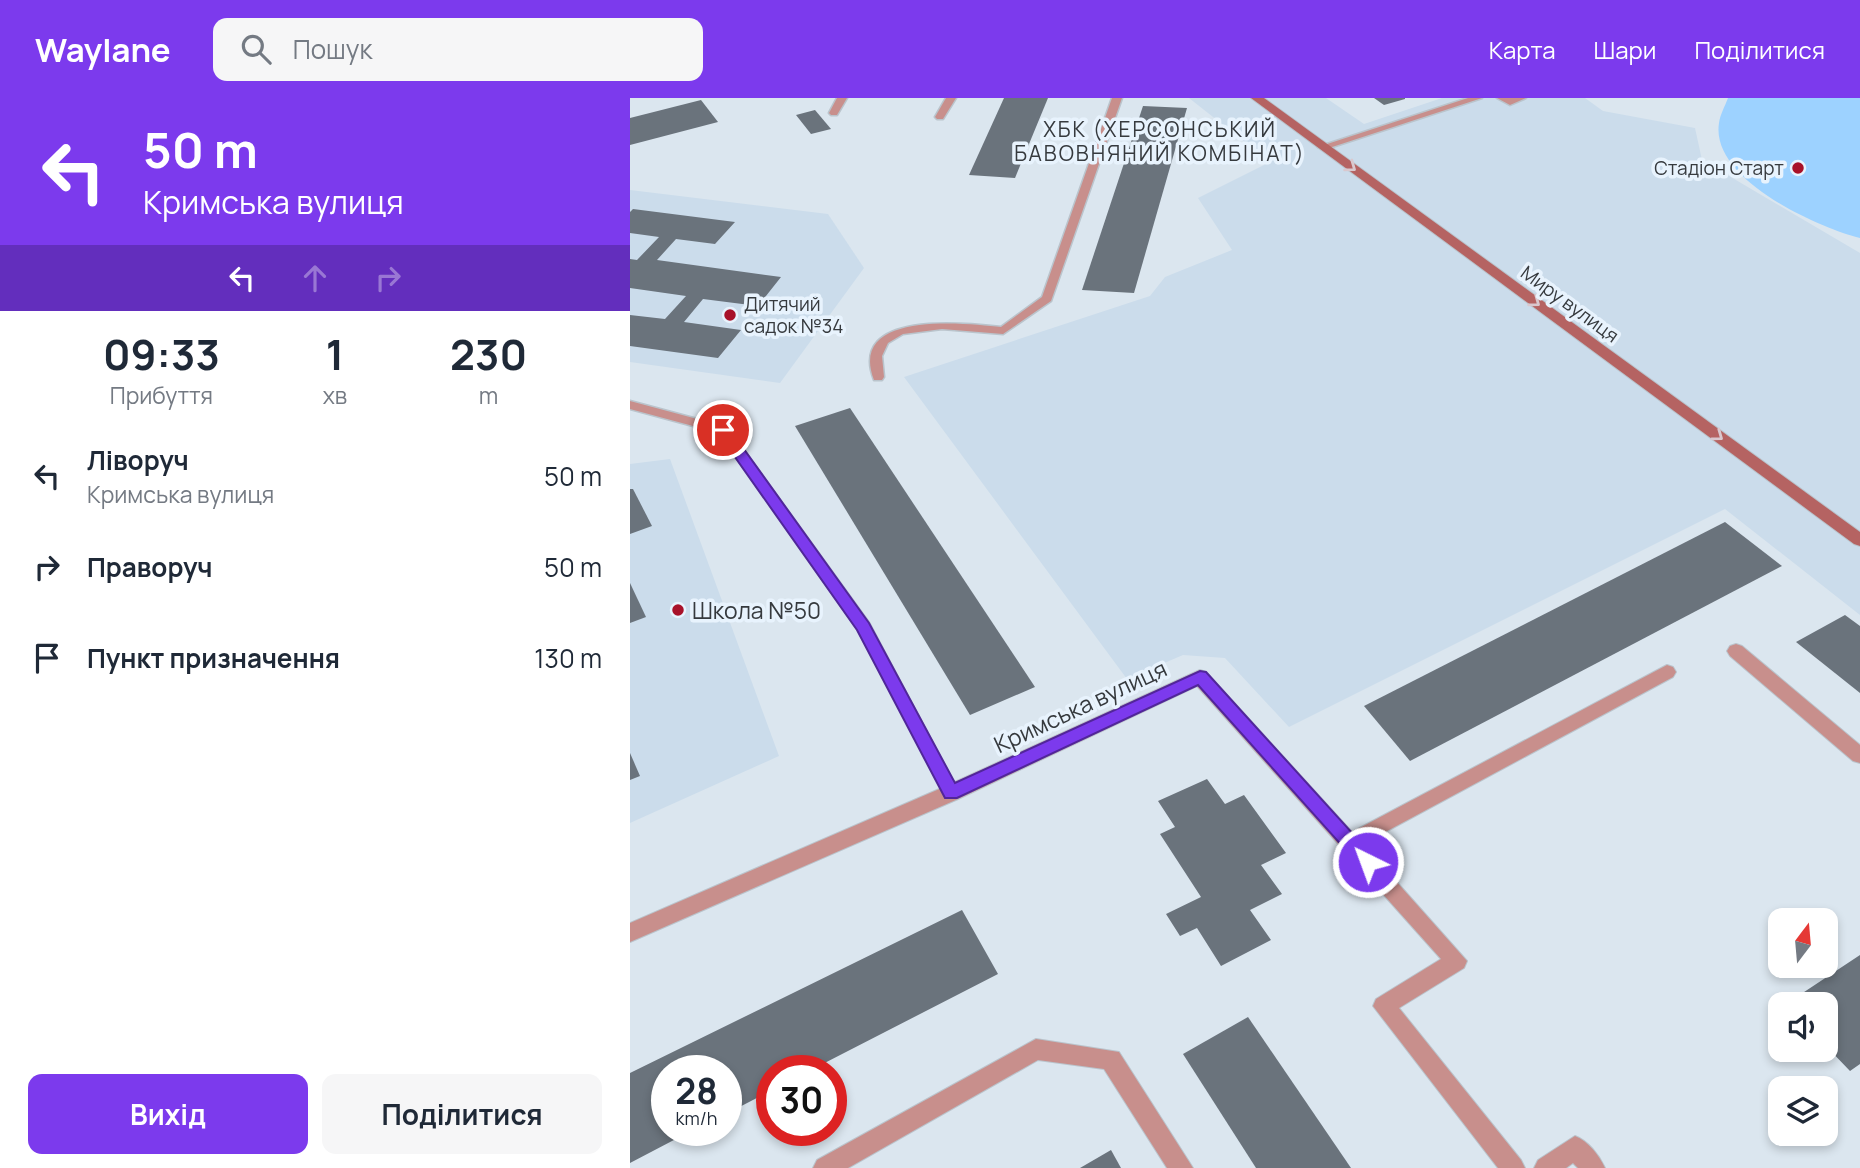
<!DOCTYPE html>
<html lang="uk">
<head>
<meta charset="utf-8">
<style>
  :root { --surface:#fff; --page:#f6f6f7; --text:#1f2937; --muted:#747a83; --accent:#7c3aed }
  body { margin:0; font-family:Manrope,sans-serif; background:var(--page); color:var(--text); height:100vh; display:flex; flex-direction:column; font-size:26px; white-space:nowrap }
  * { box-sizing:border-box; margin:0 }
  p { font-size:23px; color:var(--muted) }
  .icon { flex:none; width:38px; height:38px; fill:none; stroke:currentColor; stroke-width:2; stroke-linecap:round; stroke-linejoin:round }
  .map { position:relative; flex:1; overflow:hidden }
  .panel { display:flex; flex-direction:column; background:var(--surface); width:630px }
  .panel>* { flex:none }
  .hud { background:#7c3aed; color:#fff; overflow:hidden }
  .needle { width:46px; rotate:16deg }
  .buttons { position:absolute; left:1138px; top:810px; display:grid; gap:14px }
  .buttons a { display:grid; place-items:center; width:70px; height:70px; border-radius:14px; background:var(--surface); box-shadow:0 4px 10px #0003; font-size:35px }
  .speed { position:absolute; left:21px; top:957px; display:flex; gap:14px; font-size:35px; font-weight:700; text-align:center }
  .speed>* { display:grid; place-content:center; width:91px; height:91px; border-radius:50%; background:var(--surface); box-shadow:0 4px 10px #0003; line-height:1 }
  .speed small { font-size:18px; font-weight:400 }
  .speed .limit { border:10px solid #d22; background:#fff; color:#111 }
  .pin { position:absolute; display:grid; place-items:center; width:60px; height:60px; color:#fff; margin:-30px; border:4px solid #fff; border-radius:50%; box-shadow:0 2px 7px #0007 }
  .me { position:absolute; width:77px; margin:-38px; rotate:318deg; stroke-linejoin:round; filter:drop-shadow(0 0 5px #0008) }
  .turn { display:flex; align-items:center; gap:24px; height:147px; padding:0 28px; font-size:32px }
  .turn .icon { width:91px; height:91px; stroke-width:2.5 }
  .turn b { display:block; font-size:49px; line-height:60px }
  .lanes { display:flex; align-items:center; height:66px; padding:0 28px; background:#0003; justify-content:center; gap:35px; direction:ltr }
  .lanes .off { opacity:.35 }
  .eta { display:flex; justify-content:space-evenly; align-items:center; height:119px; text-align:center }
  .eta b { font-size:42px; font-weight:700; line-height:49px }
  .button { display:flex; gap:14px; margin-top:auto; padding:14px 28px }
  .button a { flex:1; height:80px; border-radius:14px; background:var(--accent); color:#fff; font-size:28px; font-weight:700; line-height:80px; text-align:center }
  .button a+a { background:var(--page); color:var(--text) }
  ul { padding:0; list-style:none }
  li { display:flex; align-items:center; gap:21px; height:91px; padding:0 28px }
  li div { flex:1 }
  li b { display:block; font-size:26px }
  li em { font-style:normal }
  header { display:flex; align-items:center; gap:42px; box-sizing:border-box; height:98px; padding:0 35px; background:var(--accent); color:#fff }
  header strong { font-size:33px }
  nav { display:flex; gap:38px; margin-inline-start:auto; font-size:24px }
  .search { width:490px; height:63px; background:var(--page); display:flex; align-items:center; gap:18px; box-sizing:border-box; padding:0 24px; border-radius:14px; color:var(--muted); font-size:26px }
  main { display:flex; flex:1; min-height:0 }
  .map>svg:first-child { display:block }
  .built { fill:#cbdceb }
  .green { fill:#9dd2ff }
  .building { fill:#6a737c }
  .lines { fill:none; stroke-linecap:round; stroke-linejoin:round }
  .lane-casing { stroke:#bac4cc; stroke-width:3 }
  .street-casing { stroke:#bac4cc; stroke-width:2 }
  .secondary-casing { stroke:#bac4cc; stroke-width:2 }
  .lane { fill:#c88f8c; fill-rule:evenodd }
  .street { fill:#c88f8c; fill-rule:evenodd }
  .secondary { fill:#b56362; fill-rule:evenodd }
  .oneway { stroke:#d9c8ce }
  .route { fill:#7c3aed; stroke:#51269a; stroke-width:2 }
  .poi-dot { fill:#a81129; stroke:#e8f3fd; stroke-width:2.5 }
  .labels { text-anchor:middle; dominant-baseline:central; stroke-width:7; stroke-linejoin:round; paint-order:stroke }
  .far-poi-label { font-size:19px; fill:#363a3e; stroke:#e8f3fd; text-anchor:end }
  .far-street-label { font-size:19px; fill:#363a3e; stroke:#e8f3fd }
  .far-quarter-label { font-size:21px; letter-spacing:2px; fill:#363a3e; stroke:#e8f3fd }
  .poi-label { font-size:23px; fill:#363a3e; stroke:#e8f3fd; text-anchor:start }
  .street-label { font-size:23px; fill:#363a3e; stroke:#e8f3fd }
</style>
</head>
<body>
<header>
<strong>Waylane</strong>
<div class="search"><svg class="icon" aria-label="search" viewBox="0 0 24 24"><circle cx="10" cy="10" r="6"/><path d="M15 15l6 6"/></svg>Пошук</div>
<nav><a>Карта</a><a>Шари</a><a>Поділитися</a></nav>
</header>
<main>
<section class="panel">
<div class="hud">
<div class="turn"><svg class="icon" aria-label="left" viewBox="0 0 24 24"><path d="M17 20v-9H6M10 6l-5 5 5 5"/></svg><div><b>50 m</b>Кримська вулиця</div></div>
<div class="lanes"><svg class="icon" aria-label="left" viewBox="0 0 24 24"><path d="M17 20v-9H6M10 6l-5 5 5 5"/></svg><svg class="icon off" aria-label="ahead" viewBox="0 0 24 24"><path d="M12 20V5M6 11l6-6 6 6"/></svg><svg class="icon off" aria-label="right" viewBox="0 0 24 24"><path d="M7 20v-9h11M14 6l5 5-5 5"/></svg></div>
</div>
<div class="eta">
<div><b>09:33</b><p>Прибуття</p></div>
<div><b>1</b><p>хв</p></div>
<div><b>230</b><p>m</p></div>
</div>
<ul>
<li><svg class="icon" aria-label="left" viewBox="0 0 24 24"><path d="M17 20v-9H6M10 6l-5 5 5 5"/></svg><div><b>Ліворуч</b><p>Кримська вулиця</p></div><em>50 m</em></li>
<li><svg class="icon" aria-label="right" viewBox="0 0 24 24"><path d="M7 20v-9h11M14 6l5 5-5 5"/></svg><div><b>Праворуч</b></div><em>50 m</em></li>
<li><svg class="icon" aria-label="arrive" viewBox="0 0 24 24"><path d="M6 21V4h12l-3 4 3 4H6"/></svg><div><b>Пункт призначення</b></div><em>130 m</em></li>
</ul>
<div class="button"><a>Вихід</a><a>Поділитися</a></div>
</section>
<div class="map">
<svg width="1230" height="1070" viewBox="0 0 1230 1070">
  <rect width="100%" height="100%" fill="#dbe6ef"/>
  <!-- built -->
  <g class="built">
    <path d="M559,0H696L734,26L812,0H955L973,13L1065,30L1072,62L1230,155V517L1095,411L659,629L595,560L553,557L497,581L274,279L520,198L535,179L602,152L568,100L640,64Z"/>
    <path d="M0,92L198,116L234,170L150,285L0,264Z"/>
    <path d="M40,361L149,658L0,725V366Z"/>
  </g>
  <!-- green -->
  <path class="green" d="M1098,0H1230V140C1187,129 1080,81 1089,25C1090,17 1095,8 1098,0Z"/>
  <!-- building -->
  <g class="building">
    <path d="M374,0H418L385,80L339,77Z"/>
    <path d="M744,0H775V1L754,7Z"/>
    <path d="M71,2L88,24L0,47V20Z"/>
    <path d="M513,8L557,10L504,195L452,192Z"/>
    <path d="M185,12L201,31L181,36L166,17Z"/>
    <path d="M3,111L105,124L85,146L46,141L27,162L151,179L128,208L73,201L54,224L111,232L88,260L0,248V217L35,221L56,198L0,190V161L7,162L29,139L0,135V114Z"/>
    <path d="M220,310L405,589L340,617L165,328Z"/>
    <path d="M0,391H3L22,428L0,436Z"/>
    <path d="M1095,424L1152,468L780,663L734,608Z"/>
    <path d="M0,485L16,519L0,525Z"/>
    <path d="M1215,517L1230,528V595L1166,544Z"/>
    <path d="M0,655L10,678L0,682Z"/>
    <path d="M577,681L595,706L614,697L656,755L631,767L652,796L620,812L641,842L591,868L567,830L550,838L536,816L571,799L530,736L545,729L528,703Z"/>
    <path d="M332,812L368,876L179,973H142V992L96,1016V973H37V1032H63L0,1065V975Z"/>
    <path d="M1230,857V966L1220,973L1195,947V906H1156Z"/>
    <path d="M618,919L721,1070H626L553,956Z"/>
    <path d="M481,1052L491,1070H450Z"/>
  </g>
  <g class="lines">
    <defs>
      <g id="lane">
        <path d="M207,0H217L207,17H201L199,15Z"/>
        <path d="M316,0H326L313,21H307L305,19Z"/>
        <path d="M482,0H492L421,203L373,236L312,231L273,236L258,245L252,258L254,279L252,282H244C217,212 335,225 371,229L412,199Z"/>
        <path d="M838,0H852L696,51L688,49Z"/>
        <path d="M867,0H896L880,7Z"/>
        <path d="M0,303L97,329L239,525L329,695L326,699L321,701L316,699L228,532L89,335L0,311Z"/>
      </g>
      <g id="street">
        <path d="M1106,546L1112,548L1230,647V665L1223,663L1100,558L1097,553L1100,548Z"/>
        <path d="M1037,567L1043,569L1046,574L1043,579L733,746L837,863L834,870L769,910L891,1062L895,1070H868L743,908L746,901L811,861L567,588L328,701L0,844V825L314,689L570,572L576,574L722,734Z"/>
        <path d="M406,941L489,954L563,1070H537L474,971L408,962L218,1070H183L187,1062Z"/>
        <path d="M945,1038C958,1043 969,1057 975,1070H948L943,1065L936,1070H904L908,1062Z"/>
      </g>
      <path id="secondary" d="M621,0H634L1230,434V448L1224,446Z"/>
    </defs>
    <!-- lane casing -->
    <use href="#lane" class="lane-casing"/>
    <!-- street casing -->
    <use href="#street" class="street-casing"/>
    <!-- secondary casing -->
    <use href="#secondary" class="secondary-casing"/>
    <!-- lane -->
    <use href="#lane" class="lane"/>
    <!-- street -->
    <use href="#street" class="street"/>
    <!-- secondary -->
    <use href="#secondary" class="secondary"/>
  </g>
  <!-- one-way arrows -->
  <defs><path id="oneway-chevron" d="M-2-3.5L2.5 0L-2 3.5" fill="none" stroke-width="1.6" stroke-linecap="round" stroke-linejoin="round" transform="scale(1.75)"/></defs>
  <g class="oneway">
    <use href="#oneway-chevron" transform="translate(721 69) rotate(36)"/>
    <use href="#oneway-chevron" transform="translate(905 204) rotate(36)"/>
    <use href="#oneway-chevron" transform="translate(1088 338) rotate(36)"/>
  </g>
  <!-- route -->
  <path class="route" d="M93,327L98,329L239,525L325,685L570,573L576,574L744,759L747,764L744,769L738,772L731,769L568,587L327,700H315L227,532L88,335V329Z"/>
  <!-- markers -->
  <g class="poi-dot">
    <circle cx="1168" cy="70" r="7"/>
    <circle cx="100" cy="217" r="7"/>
    <circle cx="48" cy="512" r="7"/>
  </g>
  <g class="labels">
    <!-- far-poi labels -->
    <g class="far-poi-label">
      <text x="1154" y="70">Стадіон Старт</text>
      <text x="114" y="206" text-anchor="start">Дитячий<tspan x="114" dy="22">садок №34</tspan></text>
    </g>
    <!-- far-street labels -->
    <g class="far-street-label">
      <text transform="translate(940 206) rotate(36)">Миру вулиця</text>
    </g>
    <!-- far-quarter labels -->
    <g class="far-quarter-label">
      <text x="530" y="31">ХБК (ХЕРСОНСЬКИЙ<tspan x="530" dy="24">БАВОВНЯНИЙ КОМБІНАТ)</tspan></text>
    </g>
    <!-- poi labels -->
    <g class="poi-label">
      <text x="62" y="512">Школа №50</text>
    </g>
    <!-- street labels -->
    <g class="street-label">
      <text transform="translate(450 608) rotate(-25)">Кримська вулиця</text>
    </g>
  </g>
</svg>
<div class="buttons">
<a><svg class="needle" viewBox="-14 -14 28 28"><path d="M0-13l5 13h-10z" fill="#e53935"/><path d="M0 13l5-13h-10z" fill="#747a83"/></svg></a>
<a><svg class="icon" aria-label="sound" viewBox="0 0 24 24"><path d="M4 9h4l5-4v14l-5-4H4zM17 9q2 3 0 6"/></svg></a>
<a><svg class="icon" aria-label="layers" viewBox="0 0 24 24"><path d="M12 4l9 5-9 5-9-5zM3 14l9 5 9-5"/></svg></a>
</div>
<div class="speed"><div>28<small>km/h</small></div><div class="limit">30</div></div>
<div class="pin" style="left:93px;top:332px;background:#d93025"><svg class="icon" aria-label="arrive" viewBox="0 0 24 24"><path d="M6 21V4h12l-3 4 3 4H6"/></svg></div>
<svg class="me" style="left:738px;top:764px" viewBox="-20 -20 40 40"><circle r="17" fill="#7c3aed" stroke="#fff" stroke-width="3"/><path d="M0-11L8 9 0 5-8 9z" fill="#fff"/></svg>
</div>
</main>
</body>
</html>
